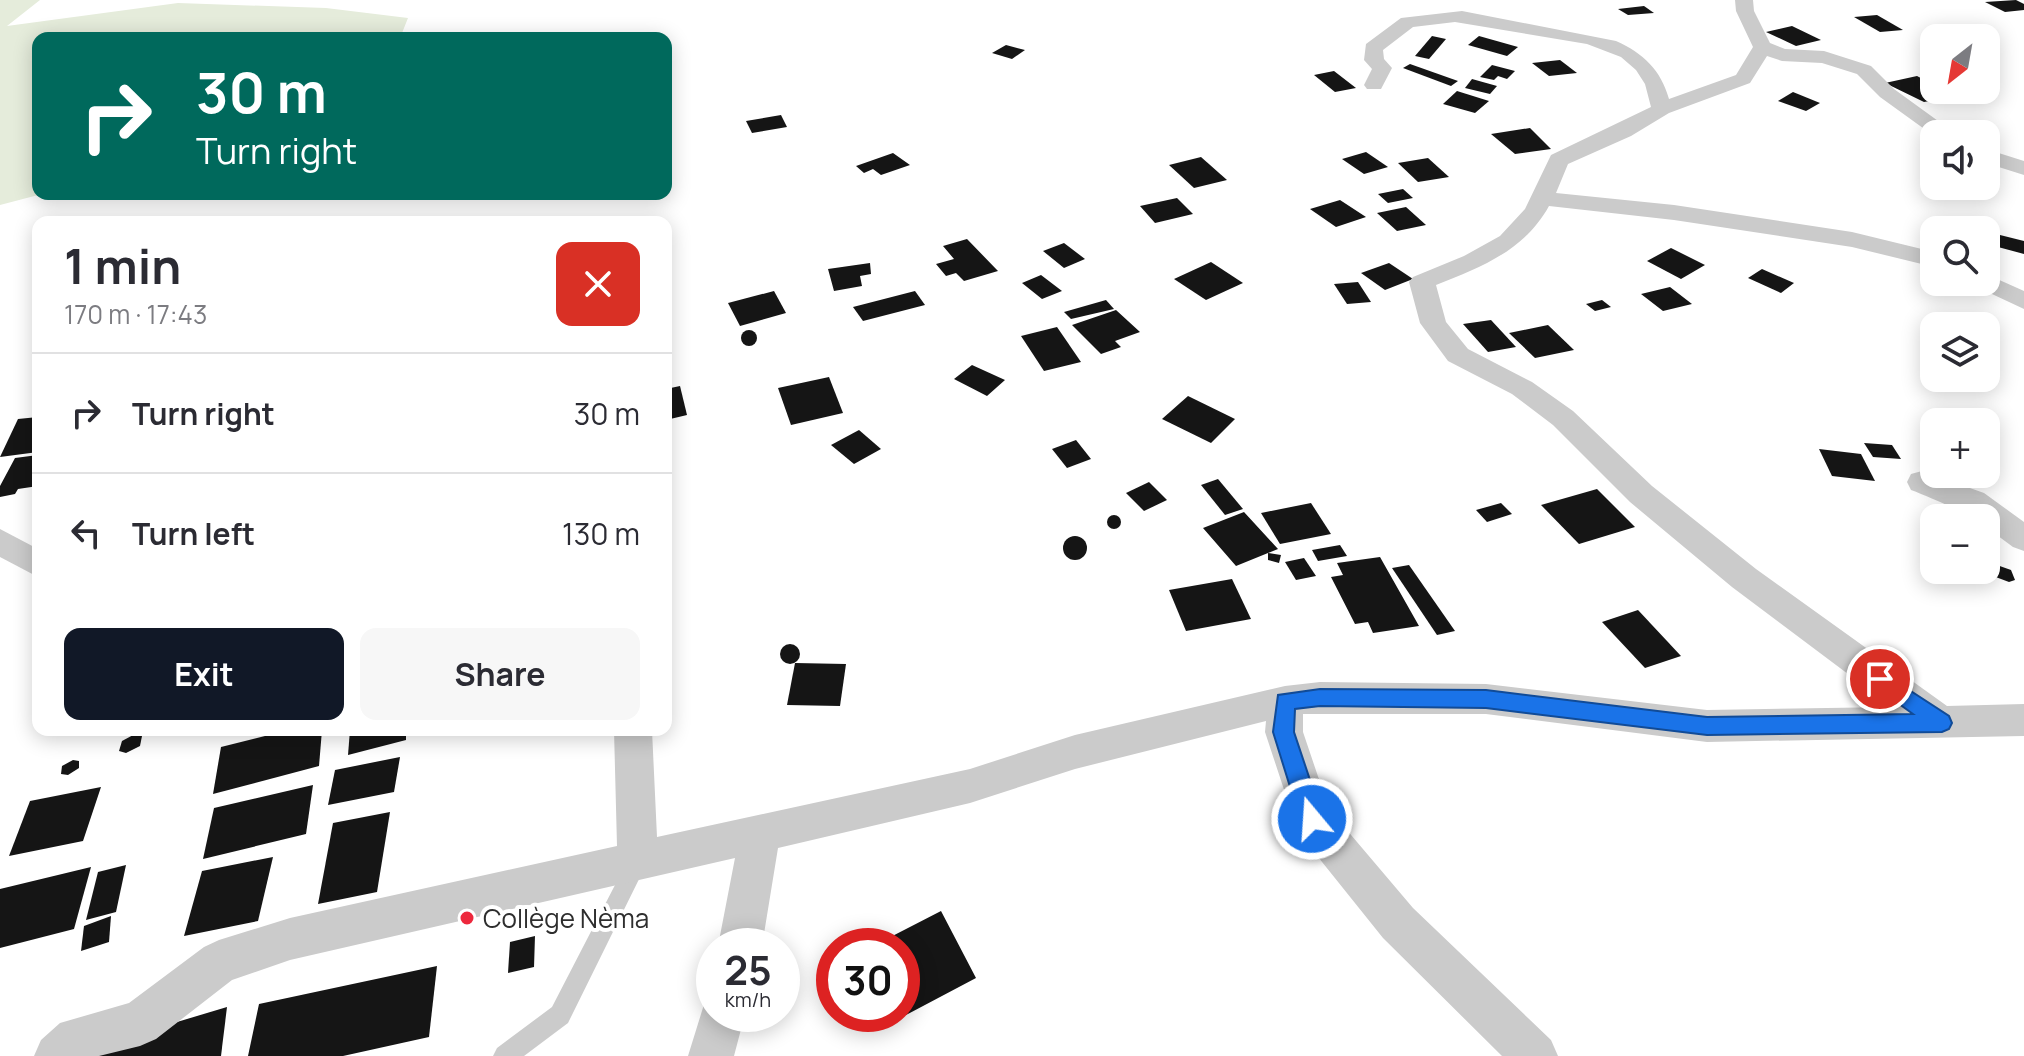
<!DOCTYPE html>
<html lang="en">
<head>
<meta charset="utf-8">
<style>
  :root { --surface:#fff; --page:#f7f7f7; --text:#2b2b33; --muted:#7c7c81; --line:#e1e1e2; --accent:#111827 }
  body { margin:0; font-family:Manrope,sans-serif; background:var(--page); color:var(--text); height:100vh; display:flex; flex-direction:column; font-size:30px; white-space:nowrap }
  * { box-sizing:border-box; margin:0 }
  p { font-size:26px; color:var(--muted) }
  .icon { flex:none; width:44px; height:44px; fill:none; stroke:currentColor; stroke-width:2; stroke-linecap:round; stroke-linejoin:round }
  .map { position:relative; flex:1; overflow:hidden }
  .drawer { position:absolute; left:32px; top:216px; width:640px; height:520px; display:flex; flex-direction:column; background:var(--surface); border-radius:16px; box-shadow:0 4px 20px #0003 }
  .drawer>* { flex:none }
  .banner { position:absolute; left:32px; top:32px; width:640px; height:168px; border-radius:16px; box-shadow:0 4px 20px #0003; background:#00695c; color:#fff; overflow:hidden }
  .needle { width:52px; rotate:211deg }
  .buttons { position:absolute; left:1920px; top:24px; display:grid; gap:16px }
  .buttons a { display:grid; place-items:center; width:80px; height:80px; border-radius:16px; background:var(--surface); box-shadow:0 4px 20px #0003; font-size:40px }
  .speed { position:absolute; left:696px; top:928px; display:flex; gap:16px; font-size:40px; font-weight:700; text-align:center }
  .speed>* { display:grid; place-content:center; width:104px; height:104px; border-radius:50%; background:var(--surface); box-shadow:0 4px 20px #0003; line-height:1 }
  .speed small { font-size:20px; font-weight:400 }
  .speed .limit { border:12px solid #d22; background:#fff; color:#111 }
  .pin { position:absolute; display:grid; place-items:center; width:68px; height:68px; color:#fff; margin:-34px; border:4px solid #fff; border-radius:50%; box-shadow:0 2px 8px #0007 }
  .me { position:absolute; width:88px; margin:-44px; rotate:342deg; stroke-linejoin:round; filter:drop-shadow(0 0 6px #0008) }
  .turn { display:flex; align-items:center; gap:28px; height:168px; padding:0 32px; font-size:36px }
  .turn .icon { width:104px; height:104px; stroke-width:2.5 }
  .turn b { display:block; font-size:56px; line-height:68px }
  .round { display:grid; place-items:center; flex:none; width:84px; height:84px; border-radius:16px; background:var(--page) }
  .headline { display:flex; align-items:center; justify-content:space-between; height:136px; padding:0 32px }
  h1 { font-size:48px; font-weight:700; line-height:60px }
  .cta { display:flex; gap:16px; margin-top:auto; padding:16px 32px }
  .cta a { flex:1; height:92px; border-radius:16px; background:var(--accent); color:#fff; font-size:32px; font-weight:700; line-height:92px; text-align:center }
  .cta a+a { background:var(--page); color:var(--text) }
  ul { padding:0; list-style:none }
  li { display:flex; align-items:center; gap:24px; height:120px; padding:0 32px; border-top:2px solid var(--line) }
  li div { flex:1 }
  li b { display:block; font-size:30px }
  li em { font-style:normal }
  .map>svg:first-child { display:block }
  .green { fill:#e5ecdb }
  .building { fill:#151515 }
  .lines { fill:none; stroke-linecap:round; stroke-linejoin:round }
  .lane { fill:#cbcbcb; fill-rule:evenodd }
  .street { fill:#cbcbcb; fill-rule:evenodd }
  .route { fill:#1a73e8; stroke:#114b97; stroke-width:2 }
  .poi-dot { fill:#ed283d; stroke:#fff; stroke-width:3 }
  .labels { text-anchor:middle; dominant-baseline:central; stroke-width:8; stroke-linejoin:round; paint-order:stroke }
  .near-poi-label { font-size:26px; fill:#2e2e2e; stroke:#fff; text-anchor:start }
</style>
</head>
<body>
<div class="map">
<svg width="2024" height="1056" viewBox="0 0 2024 1056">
  <rect width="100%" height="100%" fill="#fff"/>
  <!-- green -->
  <path class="green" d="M0,0H40L7,26L178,3L326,8L408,18L400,38H38V194H42L0,205Z"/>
  <!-- building -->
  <g class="building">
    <path d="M2016,0L2024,4V10L2005,12L1985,2Z"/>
    <path d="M1644,6L1654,13L1628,15L1618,9Z"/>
    <path d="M1877,15L1903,30L1880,32L1854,17Z"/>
    <path d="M1792,26L1821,40L1796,46L1766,32Z"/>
    <path d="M1432,36L1446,39L1429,59L1415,56Z"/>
    <path d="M1479,36L1518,47L1507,56L1468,45Z"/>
    <path d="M1006,45L1025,50L1012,59L992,53Z"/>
    <path d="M1560,60L1577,73L1549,76L1532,63Z"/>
    <path d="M1410,64L1458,81L1451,86L1403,68Z"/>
    <path d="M1492,65L1515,71L1507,79L1498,76L1494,80L1480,77Z"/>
    <path d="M1334,71L1356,88L1335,92L1314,75Z"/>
    <path d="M1917,76L1934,85V90H1945L1956,96L1924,102L1885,83Z"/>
    <path d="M1472,79L1497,86L1490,94L1465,88Z"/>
    <path d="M1457,91L1489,101L1475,113L1443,104Z"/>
    <path d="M1793,92L1820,103L1806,111L1778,101Z"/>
    <path d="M781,115L787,127L752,133L746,121Z"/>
    <path d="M1530,128L1551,149L1515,154L1491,134Z"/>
    <path d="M1366,152L1388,167L1364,174L1342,159Z"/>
    <path d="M893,153L910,165L881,175L873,169L864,173L856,166Z"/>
    <path d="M1201,157L1227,180L1194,188L1169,165Z"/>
    <path d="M1428,158L1449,177L1418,182L1398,163Z"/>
    <path d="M1403,189L1413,198L1388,203L1378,194Z"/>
    <path d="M1177,198L1193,214L1155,223L1140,206Z"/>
    <path d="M1340,200L1366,217L1336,227L1310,209Z"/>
    <path d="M1406,207L1426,225L1397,231L1377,213Z"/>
    <path d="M2000,235L2024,241V254L1998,247Z"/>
    <path d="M967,239L998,271L964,281L956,273L946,276L936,264L954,259L943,246Z"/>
    <path d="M1064,243L1085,259L1064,268L1043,251Z"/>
    <path d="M1671,248L1705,265L1681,279L1647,261Z"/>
    <path d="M1211,262L1243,283L1206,300L1174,279Z"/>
    <path d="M870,263L871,274L860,276L862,286L834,291L828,269Z"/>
    <path d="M1389,263L1413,279L1385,290L1361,273Z"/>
    <path d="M1762,269L1794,283L1781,293L1748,278Z"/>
    <path d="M1041,275L1062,291L1042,299L1022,283Z"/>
    <path d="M1358,282L1371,302L1347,304L1334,284Z"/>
    <path d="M1670,287L1692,304L1663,311L1641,294Z"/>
    <path d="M774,291L786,313L740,326L728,303Z"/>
    <path d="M915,291L925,305L863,321L853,307Z"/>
    <path d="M1106,300L1114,309L1071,319L1064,312Z"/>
    <path d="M1602,300L1611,307L1595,311L1586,304Z"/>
    <path d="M1116,310L1140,332L1115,341L1121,347L1101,354L1072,325Z"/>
    <path d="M1491,320L1516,347L1488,352L1463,324Z"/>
    <path d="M1548,325L1574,350L1535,358L1509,333Z"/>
    <path d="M1057,327L1081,362L1044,371L1021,336Z"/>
    <circle cx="749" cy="338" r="8"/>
    <path d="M972,365L1005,380L987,396L954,379Z"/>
    <path d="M829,377L843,413L791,425L778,388Z"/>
    <path d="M680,386L687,415L666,420V389Z"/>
    <path d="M1188,396L1235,419L1211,443L1162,419Z"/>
    <path d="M38,417V452L0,457L18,419Z"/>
    <path d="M859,430L881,449L854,464L831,445Z"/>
    <path d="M1076,440L1091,459L1067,468L1052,449Z"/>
    <path d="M1864,443L1892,445L1901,459L1873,457Z"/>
    <path d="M1819,449L1861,454L1875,481L1832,476Z"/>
    <path d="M38,455V486L18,489L15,494L0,497V486L15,458Z"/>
    <path d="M1218,479L1243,509L1225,515L1201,485Z"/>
    <path d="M1149,482L1167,500L1144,511L1126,493Z"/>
    <path d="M1597,489L1635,527L1579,544L1541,505Z"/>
    <path d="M1311,503L1331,534L1280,544L1261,513Z"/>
    <path d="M1501,503L1512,514L1487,522L1476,510Z"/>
    <path d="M1244,512L1278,549L1268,553L1281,555L1279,563L1268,560V553L1236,566L1203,528Z"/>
    <circle cx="1114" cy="522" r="7"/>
    <circle cx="1075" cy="548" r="12"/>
    <path d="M1340,545L1347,556L1318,561L1312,550Z"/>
    <path d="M1380,557L1419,626L1373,633L1368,622L1355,624L1331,577L1343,575L1337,563Z"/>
    <path d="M1304,558L1316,576L1296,580L1285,562Z"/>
    <path d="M1994,564L2011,570L2015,580L2009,582L1993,576L1989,571V566Z"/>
    <path d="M1409,565L1455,631L1437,635L1392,568Z"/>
    <path d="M1232,579L1251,619L1186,631L1169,590Z"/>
    <path d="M1638,610L1681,656L1645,668L1602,622Z"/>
    <circle cx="790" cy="654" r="10"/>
    <path d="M795,663L846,664L840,706L787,705Z"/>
    <path d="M289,730H322L319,766L213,794L221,747Z"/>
    <path d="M350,730H406V740L348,755Z"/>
    <path d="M135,734L142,736L140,746L126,753L119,751L122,741Z"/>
    <path d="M400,757L394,792L328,805L335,770Z"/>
    <path d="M73,760L79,761V768L68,775L61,774L62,766Z"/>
    <path d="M313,785L306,834L203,859L214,808Z"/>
    <path d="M101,787L83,841L9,856L30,801Z"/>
    <path d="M390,812L377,892L318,904L333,823Z"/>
    <path d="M273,857L258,921L184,936L202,871Z"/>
    <path d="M126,865L116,912L86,920L98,872Z"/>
    <path d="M91,867L74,929L0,948V889Z"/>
    <path d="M941,911L976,978L906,1015L902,1008V946H873Z"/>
    <path d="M111,916L109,942L81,951L84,926Z"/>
    <path d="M535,936L534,967L508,973L510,942Z"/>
    <path d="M437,966L429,1037L343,1056H248L259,1004Z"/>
    <path d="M227,1007L221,1056H67V1055Z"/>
  </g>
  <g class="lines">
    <!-- lane -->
    <path class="lane" d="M637,853L644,856L647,863L568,1023L524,1056H493L497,1048L552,1007L630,856Z"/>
    <!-- street -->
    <g class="street">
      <path d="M1735,0H1753L1754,11L1770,43L1785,49L1824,51L1871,66L1894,89L1956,134L1934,136L1880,97L1857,74L1822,63L1782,61L1767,56L1750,83L1669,113L1631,136L1568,164L1556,193L1674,205L1852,232L1934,252V267L1852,247L1674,220L1549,206C1524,251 1481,267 1436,285L1446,322L1468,349L1532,382L1573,411L1652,486L1756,569L1947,706L2024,704V736L1707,742L1486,714H1303V732L1329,809L1413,908L1551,1040L1558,1056H1502L1383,938L1298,832L1265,732L1266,721L1075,769L970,803L778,848L762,946H718L735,858L290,960L232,980L156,1039L140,1046L99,1056H34L41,1040L60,1023L129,1003L204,947L219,940L290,918L617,846L614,730H652L657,837L970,769L1075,735L1285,686L1320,682L1486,684L1707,710L1892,707L1732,587L1630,502L1553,425L1512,394L1448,361L1420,323L1409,282L1413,277L1464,256L1500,236L1525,209L1551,155L1651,107L1645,84L1636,70L1621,57L1587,44L1455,22L1413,27L1383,50L1384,59L1392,68L1381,89H1367L1364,85L1372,69L1364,60L1366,44L1401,18L1462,11L1616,41C1643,53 1661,70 1669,99L1736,75L1753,47L1736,11Z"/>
      <path d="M1986,149L2024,161V175L1986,163Z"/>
      <path d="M1986,274L2024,291V309L1977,287L1973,282H1986Z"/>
      <path d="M1922,471L1984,493L2024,522V551L2013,547L1986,527V518C1973,518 1928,496 1911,490L1907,482L1911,474Z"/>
      <path d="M0,529L38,549V577L0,557Z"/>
      <path d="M714,995V1014H745L734,1056H688L706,998Z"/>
    </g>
  </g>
  <!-- route -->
  <path class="route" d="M1880,671L1949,716L1952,723L1949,729L1942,732L1707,735L1486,708L1320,706L1295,709L1294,732L1323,819L1320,827L1312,830L1304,827L1300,819L1273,732L1278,695L1320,689L1486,690L1707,717L1913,714L1873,685L1870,679L1873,673Z"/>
  <!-- markers -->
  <circle class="poi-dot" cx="467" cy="918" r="8"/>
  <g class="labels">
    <!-- near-poi labels -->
    <g class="near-poi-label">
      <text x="483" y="918">Collège Nèma</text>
    </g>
  </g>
</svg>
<div class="buttons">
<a><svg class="needle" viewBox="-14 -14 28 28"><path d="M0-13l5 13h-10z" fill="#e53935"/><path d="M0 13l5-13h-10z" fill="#7c7c81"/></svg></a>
<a><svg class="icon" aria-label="sound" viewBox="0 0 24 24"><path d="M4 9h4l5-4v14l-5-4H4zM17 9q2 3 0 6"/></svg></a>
<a><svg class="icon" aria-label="search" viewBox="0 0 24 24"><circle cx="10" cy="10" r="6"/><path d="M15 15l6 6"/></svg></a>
<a><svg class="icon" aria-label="layers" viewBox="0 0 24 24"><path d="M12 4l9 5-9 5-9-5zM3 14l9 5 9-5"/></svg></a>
<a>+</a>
<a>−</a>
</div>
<div class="speed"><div>25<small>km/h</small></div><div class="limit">30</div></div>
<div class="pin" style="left:1880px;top:679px;background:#d93025"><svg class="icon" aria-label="arrive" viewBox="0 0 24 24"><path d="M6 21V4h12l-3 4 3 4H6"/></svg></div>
<svg class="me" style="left:1312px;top:819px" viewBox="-20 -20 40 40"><circle r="17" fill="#1a73e8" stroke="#fff" stroke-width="3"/><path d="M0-11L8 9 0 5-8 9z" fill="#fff"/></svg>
<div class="banner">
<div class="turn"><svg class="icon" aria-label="right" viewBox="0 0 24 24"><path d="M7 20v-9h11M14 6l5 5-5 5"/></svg><div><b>30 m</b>Turn right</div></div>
</div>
<section class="drawer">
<div class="headline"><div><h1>1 min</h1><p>170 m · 17:43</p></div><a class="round" style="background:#d93025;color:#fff"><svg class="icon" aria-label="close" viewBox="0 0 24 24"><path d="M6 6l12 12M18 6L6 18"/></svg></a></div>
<ul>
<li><svg class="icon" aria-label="right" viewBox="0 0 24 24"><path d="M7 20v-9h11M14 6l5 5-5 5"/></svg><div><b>Turn right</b></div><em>30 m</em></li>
<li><svg class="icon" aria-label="left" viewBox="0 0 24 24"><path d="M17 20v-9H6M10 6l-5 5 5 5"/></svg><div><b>Turn left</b></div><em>130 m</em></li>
</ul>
<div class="cta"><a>Exit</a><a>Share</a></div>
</section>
</div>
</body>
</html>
